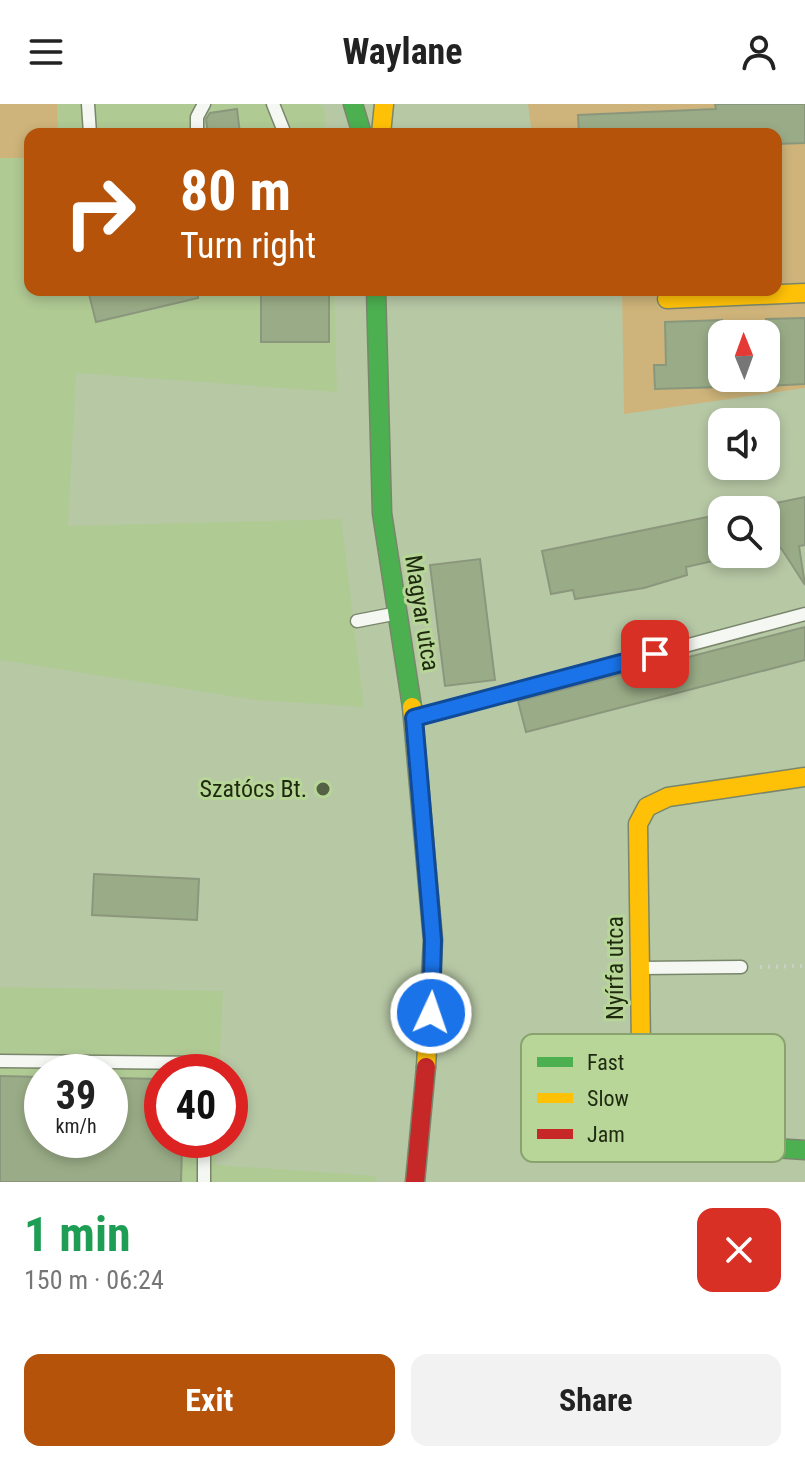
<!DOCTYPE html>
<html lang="en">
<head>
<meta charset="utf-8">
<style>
  :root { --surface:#fff; --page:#f2f2f2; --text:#222; --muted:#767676; --accent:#b45309 }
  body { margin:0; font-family:"Roboto Condensed",sans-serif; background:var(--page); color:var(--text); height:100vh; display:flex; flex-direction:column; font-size:30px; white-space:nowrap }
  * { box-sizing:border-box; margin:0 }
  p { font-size:26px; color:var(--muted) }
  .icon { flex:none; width:44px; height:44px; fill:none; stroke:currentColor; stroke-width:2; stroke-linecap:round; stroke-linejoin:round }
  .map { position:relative; height:1078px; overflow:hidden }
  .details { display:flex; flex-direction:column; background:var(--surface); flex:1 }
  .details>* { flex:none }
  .guide { position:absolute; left:24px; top:24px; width:758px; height:168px; border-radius:16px; box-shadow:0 4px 12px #0003; background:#b45309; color:#fff; overflow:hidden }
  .needle { width:52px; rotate:359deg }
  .tools { position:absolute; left:708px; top:216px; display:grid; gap:16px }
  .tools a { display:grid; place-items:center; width:72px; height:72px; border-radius:16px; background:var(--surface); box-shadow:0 4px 12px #0003; font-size:40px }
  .speed { position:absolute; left:24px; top:950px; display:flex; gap:16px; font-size:40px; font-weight:700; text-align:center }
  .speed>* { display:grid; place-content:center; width:104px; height:104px; border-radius:50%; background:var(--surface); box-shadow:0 4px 12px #0003; line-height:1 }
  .speed small { font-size:20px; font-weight:400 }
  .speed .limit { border:12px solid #d22; background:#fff; color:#111 }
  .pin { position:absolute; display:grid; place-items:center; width:68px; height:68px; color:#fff; margin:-34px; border-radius:16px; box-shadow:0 4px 12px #0006 }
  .me { position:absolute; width:88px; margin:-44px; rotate:3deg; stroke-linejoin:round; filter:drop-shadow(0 0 6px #0008) }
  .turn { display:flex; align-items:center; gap:28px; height:168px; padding:0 24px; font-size:36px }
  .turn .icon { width:104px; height:104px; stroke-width:2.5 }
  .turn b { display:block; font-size:56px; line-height:68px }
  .round { display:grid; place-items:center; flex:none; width:84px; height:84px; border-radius:16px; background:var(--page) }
  .head { display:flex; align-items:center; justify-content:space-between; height:136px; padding:0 24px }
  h1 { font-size:48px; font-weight:700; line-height:60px; color:#1e9e55 }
  .cta { display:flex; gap:16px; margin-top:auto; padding:16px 24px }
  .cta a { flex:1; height:92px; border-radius:16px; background:var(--accent); color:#fff; font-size:32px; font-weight:700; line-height:92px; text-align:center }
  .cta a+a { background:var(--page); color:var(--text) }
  header { display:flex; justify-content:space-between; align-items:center; height:104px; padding:0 24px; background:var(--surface); font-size:36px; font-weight:700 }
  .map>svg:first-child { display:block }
  .built { fill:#b0ca94; fill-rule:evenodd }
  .green { fill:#ceb47a; fill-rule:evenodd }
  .building { fill:#9aac87; stroke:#8a977c; stroke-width:2 }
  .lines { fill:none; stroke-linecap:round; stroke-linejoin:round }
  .lane-casing { stroke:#79866b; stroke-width:15 }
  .fast-casing { stroke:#79866b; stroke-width:21 }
  .slow-casing { stroke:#79866b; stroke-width:21 }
  .jam-casing { stroke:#79866b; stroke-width:21 }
  .path { stroke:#cbd0c6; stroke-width:4; stroke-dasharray:2 6; stroke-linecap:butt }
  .lane { stroke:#f4f7f2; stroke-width:12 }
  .fast { stroke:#4caf50; stroke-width:18 }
  .slow { stroke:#ffc107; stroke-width:18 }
  .jam { stroke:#c62828; stroke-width:18 }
  .route-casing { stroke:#114b97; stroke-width:20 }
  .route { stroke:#1a73e8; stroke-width:14 }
  .poi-dot { fill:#546144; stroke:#b7d697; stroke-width:3 }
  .labels { text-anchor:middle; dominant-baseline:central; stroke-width:6; stroke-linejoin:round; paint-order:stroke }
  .street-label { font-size:24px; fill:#1e2910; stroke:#b7d697 }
  .poi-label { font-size:24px; fill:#1e2910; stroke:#b7d697; text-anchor:end }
  .key { fill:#b7d697; stroke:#89a26e; stroke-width:2 }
  .key-label { font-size:22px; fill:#1e2910 }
</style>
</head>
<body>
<header><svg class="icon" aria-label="menu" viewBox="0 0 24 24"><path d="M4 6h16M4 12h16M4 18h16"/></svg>Waylane<svg class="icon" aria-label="person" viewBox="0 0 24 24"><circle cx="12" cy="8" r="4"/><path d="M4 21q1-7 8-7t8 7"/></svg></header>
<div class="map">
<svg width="805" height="1078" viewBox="0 0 805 1078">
  <rect width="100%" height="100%" fill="#b7c8a5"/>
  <!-- built -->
  <g class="built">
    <path d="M57,0H319L324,3L326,30H58Z"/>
    <path d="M0,54H30V186H334L337,288L76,269L68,422L341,415L364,603L256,596L0,556Z"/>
    <path d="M0,883L223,887L219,968H162V1036H216V1061L376,1072L375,1078H0ZM42,968H110V1036H42Z"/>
  </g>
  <!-- green -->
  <g class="green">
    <path d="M0,0H57L58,30H30V54H0Z"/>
    <path d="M528,0H805V284L624,310L622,186H776V30H532ZM722,230H766V274H722Z"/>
  </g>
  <!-- building -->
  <g class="building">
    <path d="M715,0H805V39L776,40V30H579L578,11L716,5Z"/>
    <path d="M237,5L240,30H208L206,15L210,9Z"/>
    <path d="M88,186H197L198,194L96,218Z"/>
    <rect x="261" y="186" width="68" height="52"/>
    <path d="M805,214V280L766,282V215Z"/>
    <path d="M722,216V283L655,285L654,261H666L665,218Z"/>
    <path d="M805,393V441L799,442L805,481L781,444L766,447V401Z"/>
    <path d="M722,410V455L686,463L687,471L644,484L575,495L573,486L551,490L542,447Z"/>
    <path d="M480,455L495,576L445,582L430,461Z"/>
    <path d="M805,523V556L526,628L518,597Z"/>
    <path d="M94,770L199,775L197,816L92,811Z"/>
    <path d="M0,972L42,973V1036H110V974L162,975V1036H175V1042L182,1043L181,1078H0Z"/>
  </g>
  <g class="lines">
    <defs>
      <g id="lane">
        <path d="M88,0L90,30"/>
        <path d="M273,0L285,30"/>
        <path d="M197,30V13L204,0"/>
        <path d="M357,517L393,510"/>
        <path d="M418,613L805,510"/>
        <path d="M642,864L741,863"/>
        <path d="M0,957L205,959V968"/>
        <path d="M204,1078V1036"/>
      </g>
      <g id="fast">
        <path d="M353,0L362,30"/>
        <path d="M376,186L382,409L412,603"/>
        <path d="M647,1023L666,1037L805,1046"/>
      </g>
      <g id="slow">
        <path d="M381,30L384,0"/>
        <path d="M667,195L805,189"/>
        <path d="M412,603L433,836L426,963"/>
        <path d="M647,1023L642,1017L638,720L647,703L668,693L805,673"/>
      </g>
      <path id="jam" d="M415,1078L426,963"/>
    </defs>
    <!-- lane casing -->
    <use href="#lane" class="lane-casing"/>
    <!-- fast casing -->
    <use href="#fast" class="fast-casing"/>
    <!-- slow casing -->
    <use href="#slow" class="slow-casing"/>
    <!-- jam casing -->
    <use href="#jam" class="jam-casing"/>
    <!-- path -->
    <path class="path" d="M760,863L805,862"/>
    <!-- lane -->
    <use href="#lane" class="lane"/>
    <!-- fast -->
    <use href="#fast" class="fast"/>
    <!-- slow -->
    <use href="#slow" class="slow"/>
    <!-- jam -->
    <use href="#jam" class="jam"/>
  </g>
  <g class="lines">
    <defs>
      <path id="route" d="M431,909L433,836L414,614L655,550"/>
    </defs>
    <!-- route casing -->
    <use href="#route" class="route-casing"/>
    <!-- route -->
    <use href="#route" class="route"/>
  </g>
  <!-- markers -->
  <circle class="poi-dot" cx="323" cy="685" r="8"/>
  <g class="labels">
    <!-- street labels -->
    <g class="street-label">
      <text transform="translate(422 509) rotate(81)">Magyar utca</text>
      <text transform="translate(615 864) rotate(-90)">Nyírfa utca</text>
    </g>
    <!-- poi labels -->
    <g class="poi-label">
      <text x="307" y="685">Szatócs Bt.</text>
    </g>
  </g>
  <!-- legend -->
  <rect x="521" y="930" width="264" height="128" rx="12" class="key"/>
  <rect x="537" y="953" width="36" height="10" fill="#4caf50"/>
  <rect x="537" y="989" width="36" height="10" fill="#ffc107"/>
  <rect x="537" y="1025" width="36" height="10" fill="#c62828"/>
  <g class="key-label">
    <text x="587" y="966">Fast</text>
    <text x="587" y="1002">Slow</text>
    <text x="587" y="1038">Jam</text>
  </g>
</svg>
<div class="tools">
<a><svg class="needle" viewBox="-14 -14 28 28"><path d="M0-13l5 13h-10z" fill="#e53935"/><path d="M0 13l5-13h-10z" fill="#767676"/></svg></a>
<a><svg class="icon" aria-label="sound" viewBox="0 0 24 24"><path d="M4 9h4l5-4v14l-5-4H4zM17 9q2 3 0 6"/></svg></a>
<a><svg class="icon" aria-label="search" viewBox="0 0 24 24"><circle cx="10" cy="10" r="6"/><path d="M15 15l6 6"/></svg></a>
</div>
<div class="speed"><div>39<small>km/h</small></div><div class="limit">40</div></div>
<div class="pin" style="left:655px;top:550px;background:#d93025"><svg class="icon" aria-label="arrive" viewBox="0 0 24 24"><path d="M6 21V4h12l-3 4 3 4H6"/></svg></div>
<svg class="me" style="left:431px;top:909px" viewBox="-20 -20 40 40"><circle r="17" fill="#1a73e8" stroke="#fff" stroke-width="3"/><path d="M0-11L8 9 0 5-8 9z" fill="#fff"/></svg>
<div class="guide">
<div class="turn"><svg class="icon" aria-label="right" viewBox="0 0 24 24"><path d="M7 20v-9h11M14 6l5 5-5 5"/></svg><div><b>80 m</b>Turn right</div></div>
</div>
</div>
<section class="details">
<div class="head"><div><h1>1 min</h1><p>150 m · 06:24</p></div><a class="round" style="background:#d93025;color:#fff"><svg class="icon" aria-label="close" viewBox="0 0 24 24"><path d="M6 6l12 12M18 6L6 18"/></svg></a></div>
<div class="cta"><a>Exit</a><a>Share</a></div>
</section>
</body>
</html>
